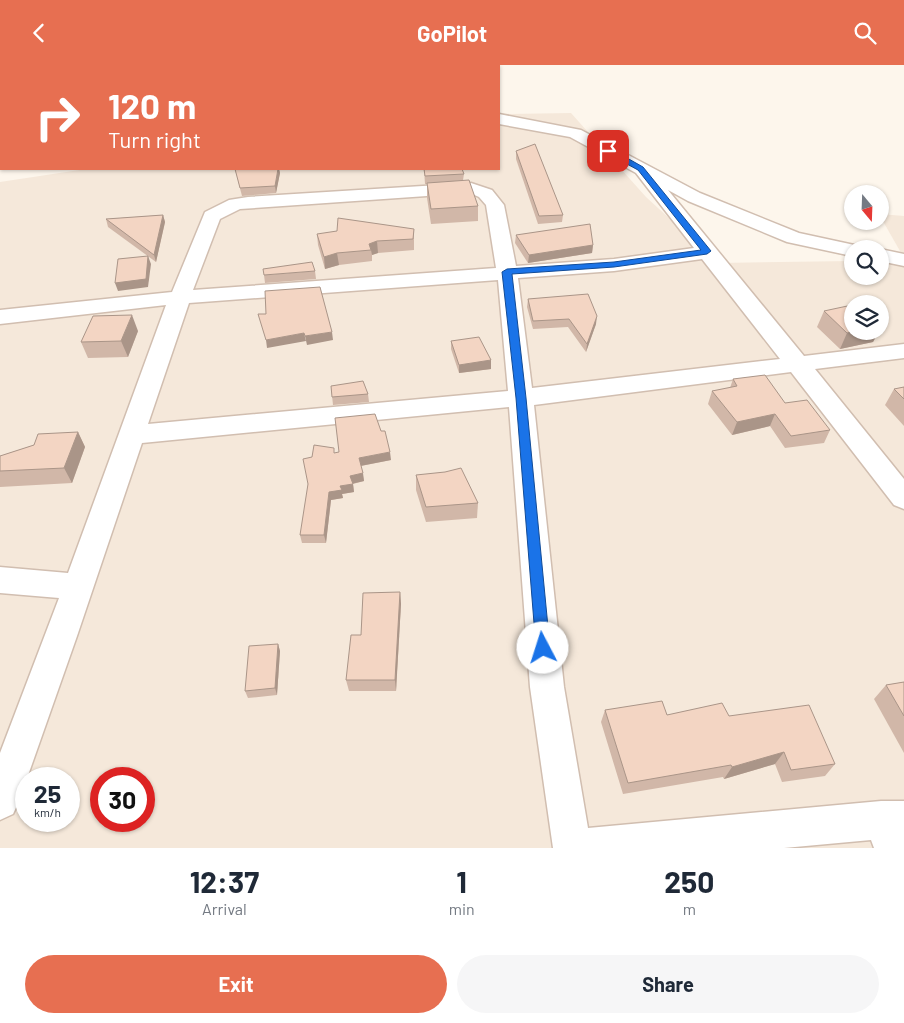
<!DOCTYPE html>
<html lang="en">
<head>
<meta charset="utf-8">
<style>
  :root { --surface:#fff; --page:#f6f6f7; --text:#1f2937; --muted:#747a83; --accent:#e76f51 }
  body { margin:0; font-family:Barlow,sans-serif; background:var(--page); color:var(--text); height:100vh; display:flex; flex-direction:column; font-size:19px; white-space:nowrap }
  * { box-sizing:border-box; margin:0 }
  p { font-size:16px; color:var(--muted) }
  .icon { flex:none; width:28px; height:28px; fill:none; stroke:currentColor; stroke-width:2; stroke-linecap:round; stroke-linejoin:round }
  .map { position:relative; height:783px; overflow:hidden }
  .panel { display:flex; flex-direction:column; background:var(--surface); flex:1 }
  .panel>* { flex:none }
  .banner { position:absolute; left:0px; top:0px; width:500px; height:105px; box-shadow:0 1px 4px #0004; background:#e76f51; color:#fff; overflow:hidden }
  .needle { width:32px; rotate:161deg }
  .fabs { position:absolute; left:844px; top:120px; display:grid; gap:10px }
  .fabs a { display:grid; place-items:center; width:45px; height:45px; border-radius:50%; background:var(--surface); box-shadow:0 1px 4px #0004; font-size:25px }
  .speed { position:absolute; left:15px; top:702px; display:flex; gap:10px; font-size:25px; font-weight:700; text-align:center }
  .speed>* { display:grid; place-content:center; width:65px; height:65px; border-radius:50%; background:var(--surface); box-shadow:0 1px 4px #0004; line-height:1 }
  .speed small { font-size:12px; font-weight:400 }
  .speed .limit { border:8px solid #d22; background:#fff; color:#111 }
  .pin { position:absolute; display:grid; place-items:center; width:42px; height:42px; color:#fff; margin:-21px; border-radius:10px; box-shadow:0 2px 8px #0006 }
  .me { position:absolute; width:55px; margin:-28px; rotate:355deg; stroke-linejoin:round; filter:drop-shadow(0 0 4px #0008) }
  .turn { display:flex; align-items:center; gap:18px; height:105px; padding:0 25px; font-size:22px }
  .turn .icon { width:65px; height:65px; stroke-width:2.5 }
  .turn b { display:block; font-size:35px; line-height:42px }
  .eta { display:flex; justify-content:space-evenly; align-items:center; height:85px; text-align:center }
  .eta b { font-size:30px; font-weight:700; line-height:35px }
  .button { display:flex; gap:10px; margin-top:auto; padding:10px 25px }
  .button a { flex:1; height:58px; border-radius:30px; background:var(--accent); color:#fff; font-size:20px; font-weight:700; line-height:58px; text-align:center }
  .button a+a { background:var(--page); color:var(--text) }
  header { display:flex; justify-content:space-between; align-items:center; height:65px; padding:0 25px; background:var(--accent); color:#fff; font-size:22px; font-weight:700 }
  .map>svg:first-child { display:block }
  .residential { fill:#f5e8da; fill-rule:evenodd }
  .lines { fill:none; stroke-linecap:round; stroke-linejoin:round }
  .street-casing { stroke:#d1beb0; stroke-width:3 }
  .street { fill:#fff; fill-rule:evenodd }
  .wall { fill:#d1b7a8 }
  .shaded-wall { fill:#aa9588 }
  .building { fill:#f3d5c3; stroke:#aa9588 }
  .route { fill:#1a73e8; stroke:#114b97 }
</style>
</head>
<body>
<header><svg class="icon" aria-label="back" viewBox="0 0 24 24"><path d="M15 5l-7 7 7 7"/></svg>GoPilot<svg class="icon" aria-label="search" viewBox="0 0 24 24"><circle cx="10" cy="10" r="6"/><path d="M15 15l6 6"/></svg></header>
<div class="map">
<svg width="904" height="783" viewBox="0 0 904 783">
  <rect width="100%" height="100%" fill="#fdf6ec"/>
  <!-- residential -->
  <g class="residential">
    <path d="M571,48L646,132L718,198L852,196V211H880V195H904V783H0V117L86,104H499V49ZM852,239H880V266H852ZM26,714H69V756H26ZM101,714H144V756H101Z"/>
    <path d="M880,149L904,151V193L880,151Z"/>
  </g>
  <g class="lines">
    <defs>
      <g id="street">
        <rect x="0" y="21" width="1" height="8"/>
        <path d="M499,49L581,65L700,128L799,168L859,181L861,184H852V191L787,177L688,136L668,125L804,291L904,279V293L815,304L904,414V444L894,440L791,307L534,340L564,622L588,763L881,736H904V783H874L871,775L784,783H553L530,622L509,342L142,378L77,571L19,736L13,749L0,755V688L59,533L0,528V502L68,508L166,240L0,259V245L172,227L205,147L229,135L248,132L471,118L492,125L504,140L516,201L614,194L694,183L636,108L570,72L499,59ZM470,128L479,132L486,140L496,203L193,225L220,154L240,144ZM702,194L780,294L532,323L518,213L614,206ZM498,215L508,326L148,359L189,238Z"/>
        <path d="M880,184L904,189V201L880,196Z"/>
      </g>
    </defs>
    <!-- street casing -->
    <use href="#street" class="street-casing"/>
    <!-- street -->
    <use href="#street" class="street"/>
  </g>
  <!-- wall -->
  <g class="wall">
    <path d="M516,86L563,150L562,157L538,159L516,94Z"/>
    <path d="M235,104H279L280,108L276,128L242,131Z"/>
    <path d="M424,104L464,109L463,115L478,141V156L431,159L427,133V119H425Z"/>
    <path d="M163,150L165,157L156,197L108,162L106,154Z"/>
    <path d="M414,164V185L378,188L372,190V196L339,200L325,204L318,180L317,169Z"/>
    <path d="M516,170L593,180L592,188L528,198L515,178Z"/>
    <path d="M315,206L316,214L265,218L264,210Z"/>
    <path d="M528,234L596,259L586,287L568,262L533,264L527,242Z"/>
    <path d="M824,246L852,266H879L873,277L840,284L817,262Z"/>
    <path d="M138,266L128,292L88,293L81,277Z"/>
    <path d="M451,276L491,295V304L459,308L451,284Z"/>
    <path d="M733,314L785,338L830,365L824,378L785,383L770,361L732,370L708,339L712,326L730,323Z"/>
    <path d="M331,321L368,329L369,337L333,340Z"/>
    <path d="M904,322V361L885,340L894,324Z"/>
    <path d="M78,367L85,382L72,418L0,422V391L34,380Z"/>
    <path d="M335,388L391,395L361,401L364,416L353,419L354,427L342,429L343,433L331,435L326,478H302L300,470Z"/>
    <path d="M416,410L478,438L477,453L426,457L416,425Z"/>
    <path d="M400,527L401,539L396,626H349L346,615L361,570Z"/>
    <path d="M278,579L280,586L277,630L248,633L245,626Z"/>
    <path d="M904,617V688L874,634L886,620Z"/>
    <path d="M605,645L667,650L729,651L835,699L825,711L782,717L775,699L724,714L723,712L623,729L601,657Z"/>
  </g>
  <!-- shaded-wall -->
  <g class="shaded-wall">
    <path d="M278,104H279L280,108L276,128L275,121Z"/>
    <path d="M163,150L165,157L156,197L154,190Z"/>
    <path d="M377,176L378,188L372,190L371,185L369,179Z"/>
    <path d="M593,180L592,188L528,198L529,190Z"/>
    <path d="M337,188L339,200L325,204L324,192Z"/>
    <path d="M148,191L151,199L148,222L118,226L115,218Z"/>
    <path d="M132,250L138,266L128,292L121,276Z"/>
    <path d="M597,251L596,259L586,287L587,279Z"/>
    <path d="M857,266H879L873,277L840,284L847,268Z"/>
    <path d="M332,267L333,275L307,280L305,271Z"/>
    <path d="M304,268L306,276L267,283L266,275Z"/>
    <path d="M491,295V304L459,308V300Z"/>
    <path d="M775,349L770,361L732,370L737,357Z"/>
    <path d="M78,367L85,382L72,418L64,403Z"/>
    <path d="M390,387L391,395L360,401L359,393Z"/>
    <path d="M363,408L364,416L351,419L350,411Z"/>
    <path d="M353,419L354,427L342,429L343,433L331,435L326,478L324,470L329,427L340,421Z"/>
    <path d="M400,527L401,539L396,626L395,615Z"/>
    <path d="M278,579L280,586L277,630L275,623Z"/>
    <path d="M784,687L775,699L724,714L732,702Z"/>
  </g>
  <!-- building -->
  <g class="building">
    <path d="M535,79L563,150L539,151L516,86Z"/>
    <path d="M235,104H278L275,121L240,123Z"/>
    <path d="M424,104H462L464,109L425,111Z"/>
    <path d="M469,115L478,141L431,144L427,118Z"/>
    <path d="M163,150L154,190L106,154Z"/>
    <path d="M338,153L414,164L413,174L377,176L369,179L371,185L337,188L324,192L317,169L337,166Z"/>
    <path d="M590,159L593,180L529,190L516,170Z"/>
    <path d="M148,191L146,214L115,218L118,194Z"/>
    <path d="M312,197L315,206L264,210L263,204Z"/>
    <path d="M320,222L332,267L305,271L304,268L266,275L258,249H266L265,226Z"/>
    <path d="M588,229L597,251L587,279L569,254L533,256L528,234Z"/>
    <path d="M852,240V266H857L847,268L824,246Z"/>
    <path d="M132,250L121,276L81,277L93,251Z"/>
    <path d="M479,272L491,295L459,300L451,276Z"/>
    <path d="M765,310L785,338L807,335L830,365L791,371L775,349L737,357L712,326L737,321L733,314Z"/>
    <path d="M363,316L368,329L332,332L331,321Z"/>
    <path d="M904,322V334L894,324Z"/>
    <path d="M375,349L381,366H385L390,387L359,393L363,408L350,411L353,419L340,421L342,425L329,427L324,470H300L308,419L303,394L312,392L314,380L334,383V388L339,387L335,353Z"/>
    <path d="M78,367L64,403L0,406V391L34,380L38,369Z"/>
    <path d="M461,403L478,438L426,442L416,410L445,407Z"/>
    <path d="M400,527L395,615H346L351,570H361L363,528Z"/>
    <path d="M278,579L275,623L245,626L249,581Z"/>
    <path d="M904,617V651L886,620Z"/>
    <path d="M662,636L667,650L722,638L729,651L809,640L835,699L791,705L784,687L732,702L731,700L628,718L605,645Z"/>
  </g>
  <!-- route -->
  <path class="route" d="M605,84H611L643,102L711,186L707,189L614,202L512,209L526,333L550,583L548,587L543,589L538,587L536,583L516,333L502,207L507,204L614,197L701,185L638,105L605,87Z"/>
</svg>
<div class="fabs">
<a><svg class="needle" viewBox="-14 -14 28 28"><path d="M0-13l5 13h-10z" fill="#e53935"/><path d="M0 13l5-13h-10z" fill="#747a83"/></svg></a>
<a><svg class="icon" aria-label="search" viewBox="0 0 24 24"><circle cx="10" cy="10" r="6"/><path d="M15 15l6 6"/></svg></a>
<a><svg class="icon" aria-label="layers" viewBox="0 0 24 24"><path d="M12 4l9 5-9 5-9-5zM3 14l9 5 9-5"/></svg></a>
</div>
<div class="speed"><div>25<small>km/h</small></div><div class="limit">30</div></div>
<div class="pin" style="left:608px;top:86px;background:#d93025"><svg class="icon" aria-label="arrive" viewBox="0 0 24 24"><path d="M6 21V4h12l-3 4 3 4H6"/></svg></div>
<svg class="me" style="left:543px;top:583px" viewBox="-20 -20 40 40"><circle r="19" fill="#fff"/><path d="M0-13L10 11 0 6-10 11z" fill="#1a73e8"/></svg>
<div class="banner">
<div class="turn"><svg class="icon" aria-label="right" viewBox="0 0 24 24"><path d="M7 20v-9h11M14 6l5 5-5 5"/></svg><div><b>120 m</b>Turn right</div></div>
</div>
</div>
<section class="panel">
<div class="eta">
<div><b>12:37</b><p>Arrival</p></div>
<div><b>1</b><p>min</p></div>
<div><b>250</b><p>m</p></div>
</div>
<div class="button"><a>Exit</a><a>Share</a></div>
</section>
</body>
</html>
